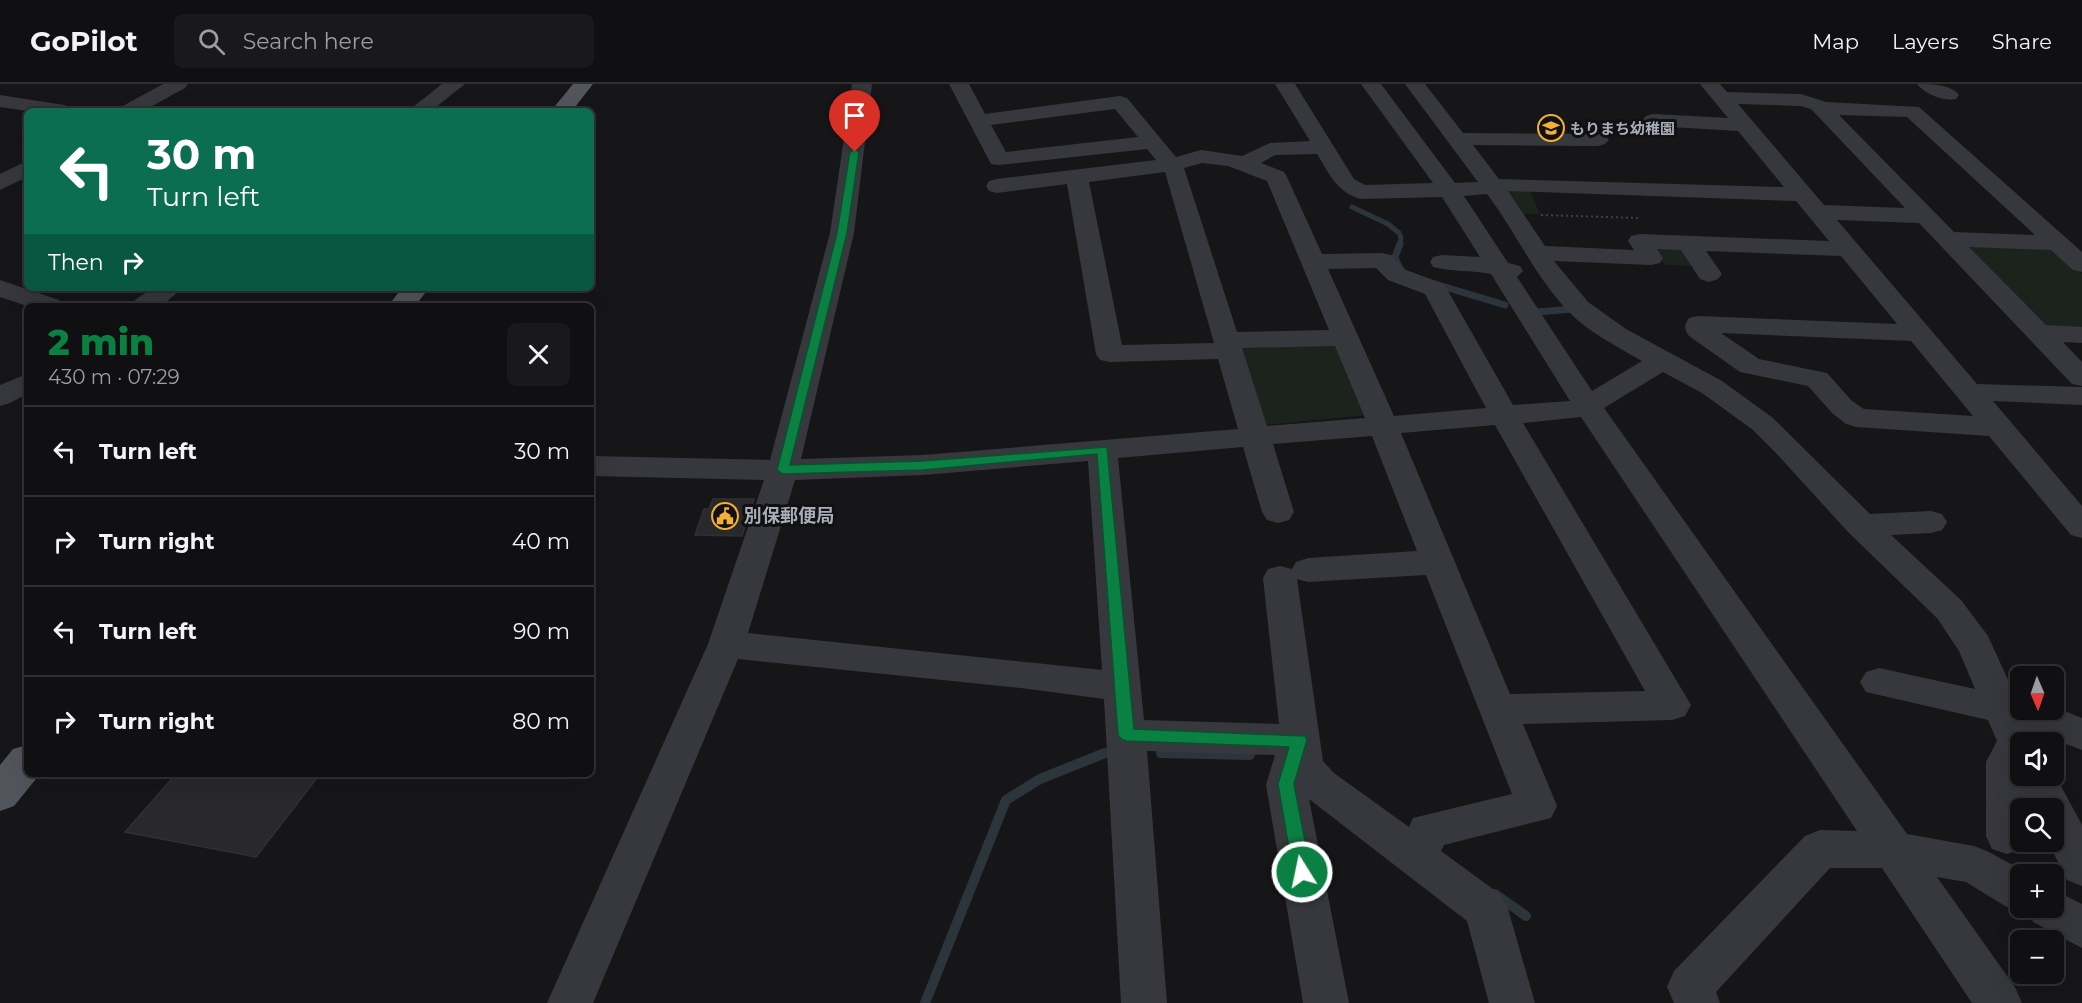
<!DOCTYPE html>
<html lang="en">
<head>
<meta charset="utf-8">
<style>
  :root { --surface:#101012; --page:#19191b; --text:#f1f3f6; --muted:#9c9d9f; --line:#303032; --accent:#0b8043 }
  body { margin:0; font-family:Montserrat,"Noto Sans JP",sans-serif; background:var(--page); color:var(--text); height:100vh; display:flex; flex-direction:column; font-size:22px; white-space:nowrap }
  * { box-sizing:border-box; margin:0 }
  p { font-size:20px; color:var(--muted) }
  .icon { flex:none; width:33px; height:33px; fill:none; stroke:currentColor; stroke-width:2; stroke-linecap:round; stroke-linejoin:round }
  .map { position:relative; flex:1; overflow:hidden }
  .details { position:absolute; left:24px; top:219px; width:570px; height:474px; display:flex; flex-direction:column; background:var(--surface); border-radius:9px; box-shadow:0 6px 24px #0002,0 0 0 2px var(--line) }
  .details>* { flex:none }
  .hud { position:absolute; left:24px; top:24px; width:570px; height:183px; border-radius:9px; box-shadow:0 6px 24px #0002,0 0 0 2px var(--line); background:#0b6e4f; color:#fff; overflow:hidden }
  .needle { width:39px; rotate:178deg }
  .buttons { position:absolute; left:2010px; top:582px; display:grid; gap:12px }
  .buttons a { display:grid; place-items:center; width:54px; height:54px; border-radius:9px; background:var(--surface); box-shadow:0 6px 24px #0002,0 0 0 2px var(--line); font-size:30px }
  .pin { position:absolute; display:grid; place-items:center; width:51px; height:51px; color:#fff; margin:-62px -26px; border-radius:50% 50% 50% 0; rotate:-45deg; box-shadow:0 0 6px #0007 }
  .pin .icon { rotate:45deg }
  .me { position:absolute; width:66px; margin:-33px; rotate:350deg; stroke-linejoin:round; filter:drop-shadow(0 0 4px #0008) }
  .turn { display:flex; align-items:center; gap:21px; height:126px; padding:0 24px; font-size:27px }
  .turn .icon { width:78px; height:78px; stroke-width:2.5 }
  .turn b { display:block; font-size:42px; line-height:51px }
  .then { display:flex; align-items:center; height:57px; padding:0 24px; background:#0003; gap:12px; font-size:22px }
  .round { display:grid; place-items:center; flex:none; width:63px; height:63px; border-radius:9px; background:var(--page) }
  .head { display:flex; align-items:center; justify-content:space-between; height:102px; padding:0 24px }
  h1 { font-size:36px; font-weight:800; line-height:45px; color:var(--accent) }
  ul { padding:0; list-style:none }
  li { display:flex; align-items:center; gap:18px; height:90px; padding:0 24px; border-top:2px solid var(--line) }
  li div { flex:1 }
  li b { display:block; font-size:22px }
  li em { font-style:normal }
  header { display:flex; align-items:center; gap:36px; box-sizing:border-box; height:84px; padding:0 30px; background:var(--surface); border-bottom:2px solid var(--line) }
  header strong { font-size:28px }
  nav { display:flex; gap:33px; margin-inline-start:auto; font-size:21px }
  .search { width:420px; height:54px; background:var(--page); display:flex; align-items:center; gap:15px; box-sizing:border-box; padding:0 21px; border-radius:9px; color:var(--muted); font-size:22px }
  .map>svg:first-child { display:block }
  .green { fill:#1c231d }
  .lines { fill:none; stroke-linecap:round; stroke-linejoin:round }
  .stream-far2 { stroke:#2c353c; stroke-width:5 }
  .stream-far1 { stroke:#2c353c; stroke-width:7 }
  .stream { stroke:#2c353c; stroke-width:10 }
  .building { fill:#29292c; stroke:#303034; stroke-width:1.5 }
  .path { stroke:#3d3f44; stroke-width:2; stroke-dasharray:2 3; stroke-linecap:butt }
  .minor { fill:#37383d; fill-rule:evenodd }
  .major { fill:#53555c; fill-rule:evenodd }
  .route { fill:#0b8043; stroke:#07532c; stroke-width:1.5 }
  .labels { text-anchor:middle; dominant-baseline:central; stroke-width:6; stroke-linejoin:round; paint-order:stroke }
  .far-poi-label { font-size:15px; font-weight:bold; fill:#a8adb8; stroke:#111113; text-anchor:start }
  .poi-label { font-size:18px; font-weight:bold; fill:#a8adb8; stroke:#111113; text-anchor:start }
</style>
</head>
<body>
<header>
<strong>GoPilot</strong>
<div class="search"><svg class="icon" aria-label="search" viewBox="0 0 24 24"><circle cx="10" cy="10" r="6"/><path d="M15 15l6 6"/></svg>Search here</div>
<nav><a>Map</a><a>Layers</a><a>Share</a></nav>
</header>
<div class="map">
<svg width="2082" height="919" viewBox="0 0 2082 919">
  <rect width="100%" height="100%" fill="#161618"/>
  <!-- green -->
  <g class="green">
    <path d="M1529,105L1540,130H1521L1506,107Z"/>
    <path d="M1964,161L2056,166L2082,190V248L2042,241Z"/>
    <path d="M1660,162L1680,163L1697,182L1665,181L1655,165Z"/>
    <path d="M1246,260L1339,261L1368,331L1265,341L1240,264Z"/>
  </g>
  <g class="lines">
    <!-- stream-far2 -->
    <path class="stream-far2" d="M1352,123L1388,140L1399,149L1401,154L1400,161"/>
    <!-- stream-far1 -->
    <g class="stream-far1">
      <path d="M1399,183L1395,173L1400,160"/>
      <path d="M1435,200L1505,221"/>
      <path d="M1538,228L1573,225"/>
    </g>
    <!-- stream -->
    <g class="stream">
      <path d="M1161,669L1250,671"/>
      <path d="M1495,810L1526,832"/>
      <path d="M925,919L1006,716L1040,695L1105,669"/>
    </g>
  </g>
  <!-- building -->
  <g class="building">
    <path d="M713,415H754L742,452L695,451L704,425H709Z"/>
    <path d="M176,690H320L256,773L125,748Z"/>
  </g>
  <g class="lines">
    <!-- path -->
    <path class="path" d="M1541,131L1639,134"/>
    <!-- minor -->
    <g class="minor">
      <path d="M163,0H188L185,4L143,27H118L121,23Z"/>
      <path d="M442,0H465L431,27H408Z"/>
      <path d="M852,0H872L854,149L801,375L923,371L1238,345L1218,275L1110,278L1100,276L1096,270L1067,100L997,109L989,107L986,102L989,97L997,95L1156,76L1147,65L999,81L991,80L949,0H969L985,30L1120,12L1127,14L1176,73L1201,66L1242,72L1270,59L1310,57L1275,0H1295L1354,95L1365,101L1433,99L1361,0H1381L1455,99L1478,98L1405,0H1425L1463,49L1598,50L1605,52L1609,56L1605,60L1598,62L1473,61L1499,95L1784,103L1738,47L1653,42L1646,40L1643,36L1646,32L1653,30L1728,34L1700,0H1720L1727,8L1801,10L1826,18L1919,23L2082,168V188L2073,186L2051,166L1969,163L2046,241L2082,243V259L2063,258L2082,278V302L2072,300L1919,139L1837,136L1977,300L2082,303V321L1993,317L2082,422V454L2071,451L1989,352L1856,343L1846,340L1832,329L1808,302L1740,288L1689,252C1684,245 1684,241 1689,234L1698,232L1897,240L1841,172L1706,167L1722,190L1718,195L1709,198L1700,195L1681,166L1657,165L1663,174L1660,179L1651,181L1554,177L1588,218L1626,245L1722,297L1773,334L1870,430L1931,427L1942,430L1947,438L1942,446L1931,449L1891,451L1961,516L1988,552L2014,609L2020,611V626H2054V623L2082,634V666L2031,647L2037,658H2020V692H2054V689L2082,741V802L2067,796L2048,758H2054V724H2031L2027,717V724H2020V758H2025L2022,765L2007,770L1992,765L1986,752V678L1997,657L1988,636L1866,608L1860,598L1866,588L1879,584L1975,605L1959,567L1937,534L1849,449L1775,368L1753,346L1702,309L1663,288L1604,324L1907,750L1974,762L1989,768L2029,790H2020V824H2054V806L2082,820V864L2033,838L2027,825L2020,828L2005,822L1966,798L1937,793L2015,903L2022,919H1972L1882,784H1830L1716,908L1720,919H1674L1667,903L1674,887L1805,752L1820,746L1857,747L1581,333L1523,339L1691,621L1685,632L1672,636L1523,640L1557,722L1551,734L1444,761L1441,767L1501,811L1508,825L1535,919H1489L1467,837L1309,715L1349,919H1303L1266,701L1275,671L1147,667L1167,919H1121L1104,615L1021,604L738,575L593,919H547L708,560L764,396L591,392V372L770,376L830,149ZM1738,20L1800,22L1811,25L1905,124L1824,121ZM1115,25L1138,53L1006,68L991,41ZM1839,31L1907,33L2035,151L1954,148ZM1317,70C1329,89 1337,109 1361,115L1442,113L1480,173L1442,171L1433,173L1430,178L1433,183C1452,188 1472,186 1491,190L1570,317L1513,321L1444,200L1406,186L1391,171L1382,169L1322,170L1287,93L1284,88L1261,79L1275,71ZM1202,79L1228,82L1267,97L1329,246L1237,248L1184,84ZM1165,88L1214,259L1122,261L1089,98ZM1508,107L1796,117L1829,157L1640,150L1631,152L1628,157L1634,166L1545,162ZM1487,110C1516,148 1535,193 1569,228C1588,248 1618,263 1642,277L1592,307L1517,193L1523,187L1520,182L1508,179L1464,112ZM1376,184L1388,196L1425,210L1486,324L1394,332L1328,185ZM1721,249L1911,257L1973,332L1864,325L1852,317L1827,289L1759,275ZM1335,262L1365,334L1267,342L1242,264ZM1495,341L1645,607L1510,610L1401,349ZM1372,352L1417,467L1308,474L1296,478L1292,485L1280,482L1268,485L1263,494L1279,640L1144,636L1118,374L1243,363L1262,428L1267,436L1278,439L1289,436L1294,428L1273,360ZM1088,377L1102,586L748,549L795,396L923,391ZM1426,491L1512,710L1413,734L1409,743L1334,689L1323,677L1297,495L1308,498Z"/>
      <path d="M1917,0C1932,0 1950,0 1959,11L1956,15C1944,18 1925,10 1917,0Z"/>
      <path d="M0,11L64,21L71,23L74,27H27L0,23Z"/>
      <path d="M27,77V93L0,106V90Z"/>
      <path d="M0,196L59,216L63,222H27L0,213Z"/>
      <path d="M153,204H183L161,222H131L135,216Z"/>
      <path d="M27,290V310L10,319L0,322V301Z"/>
    </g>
    <!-- major -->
    <g class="major">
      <path d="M573,0H593L572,27H551Z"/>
      <path d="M402,204H429L415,222H388Z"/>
      <path d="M27,661V690H40L14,722L0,727V681L13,665Z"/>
    </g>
  </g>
  <!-- route -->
  <path class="route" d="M855,65L859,68L847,149L790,381L923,377L1107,363L1134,645L1305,652L1307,656L1294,700L1311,788L1308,794L1302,796L1296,794L1293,788L1278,700L1289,663L1126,657L1121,655L1118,651L1097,370L923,386L783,390L777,386L837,149L850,68Z"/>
  <!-- icons -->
  <defs>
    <symbol id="school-ring" viewBox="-11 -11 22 22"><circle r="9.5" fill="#111113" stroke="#f2b134" stroke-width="1.5"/><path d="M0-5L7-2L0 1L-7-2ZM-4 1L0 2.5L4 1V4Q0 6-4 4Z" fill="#f2b134"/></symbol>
    <symbol id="civic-ring" viewBox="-11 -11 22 22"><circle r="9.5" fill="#111113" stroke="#f2b134" stroke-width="1.5"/><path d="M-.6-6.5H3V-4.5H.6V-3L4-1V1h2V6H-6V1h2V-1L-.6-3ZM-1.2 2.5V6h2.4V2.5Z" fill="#f2b134"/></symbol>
  </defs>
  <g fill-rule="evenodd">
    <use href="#school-ring" x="1536" y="29" width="30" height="30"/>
    <use href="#civic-ring" x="710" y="417" width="30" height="30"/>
  </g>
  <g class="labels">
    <!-- far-poi labels -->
    <g class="far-poi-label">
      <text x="1570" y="44">もりまち幼稚園</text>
    </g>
    <!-- poi labels -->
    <g class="poi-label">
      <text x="744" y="432">別保郵便局</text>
    </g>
  </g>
</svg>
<div class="buttons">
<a><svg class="needle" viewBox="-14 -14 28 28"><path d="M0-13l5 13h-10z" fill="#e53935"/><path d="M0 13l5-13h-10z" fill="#9c9d9f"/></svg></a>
<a><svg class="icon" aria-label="sound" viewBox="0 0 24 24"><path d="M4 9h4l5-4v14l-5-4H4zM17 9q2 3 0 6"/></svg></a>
<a><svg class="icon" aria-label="search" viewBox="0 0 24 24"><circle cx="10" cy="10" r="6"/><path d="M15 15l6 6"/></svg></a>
<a>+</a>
<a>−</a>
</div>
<div class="pin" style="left:855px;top:68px;background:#d93025"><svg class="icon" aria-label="arrive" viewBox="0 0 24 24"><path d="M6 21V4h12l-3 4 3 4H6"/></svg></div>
<svg class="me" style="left:1302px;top:788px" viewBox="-20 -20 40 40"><circle r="17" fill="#0b8043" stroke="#fff" stroke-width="3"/><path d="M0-11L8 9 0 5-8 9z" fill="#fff"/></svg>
<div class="hud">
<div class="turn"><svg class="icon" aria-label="left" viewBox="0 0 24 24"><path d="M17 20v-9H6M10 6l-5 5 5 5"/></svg><div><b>30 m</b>Turn left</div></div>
<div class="then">Then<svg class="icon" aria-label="right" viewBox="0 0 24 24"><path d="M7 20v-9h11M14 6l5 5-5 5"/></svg></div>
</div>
<section class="details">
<div class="head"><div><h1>2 min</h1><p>430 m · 07:29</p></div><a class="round"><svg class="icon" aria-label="close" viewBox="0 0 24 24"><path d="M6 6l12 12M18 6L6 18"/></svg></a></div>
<ul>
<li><svg class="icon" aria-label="left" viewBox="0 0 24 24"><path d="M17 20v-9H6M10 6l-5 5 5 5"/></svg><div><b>Turn left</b></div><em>30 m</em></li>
<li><svg class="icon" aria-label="right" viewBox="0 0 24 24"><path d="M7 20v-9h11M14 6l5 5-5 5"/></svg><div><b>Turn right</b></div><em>40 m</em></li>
<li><svg class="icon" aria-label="left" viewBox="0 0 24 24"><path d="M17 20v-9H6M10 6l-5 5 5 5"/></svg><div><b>Turn left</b></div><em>90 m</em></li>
<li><svg class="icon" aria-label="right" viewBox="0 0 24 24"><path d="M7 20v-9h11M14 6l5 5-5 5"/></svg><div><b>Turn right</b></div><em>80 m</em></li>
</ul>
</section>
</div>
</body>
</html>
